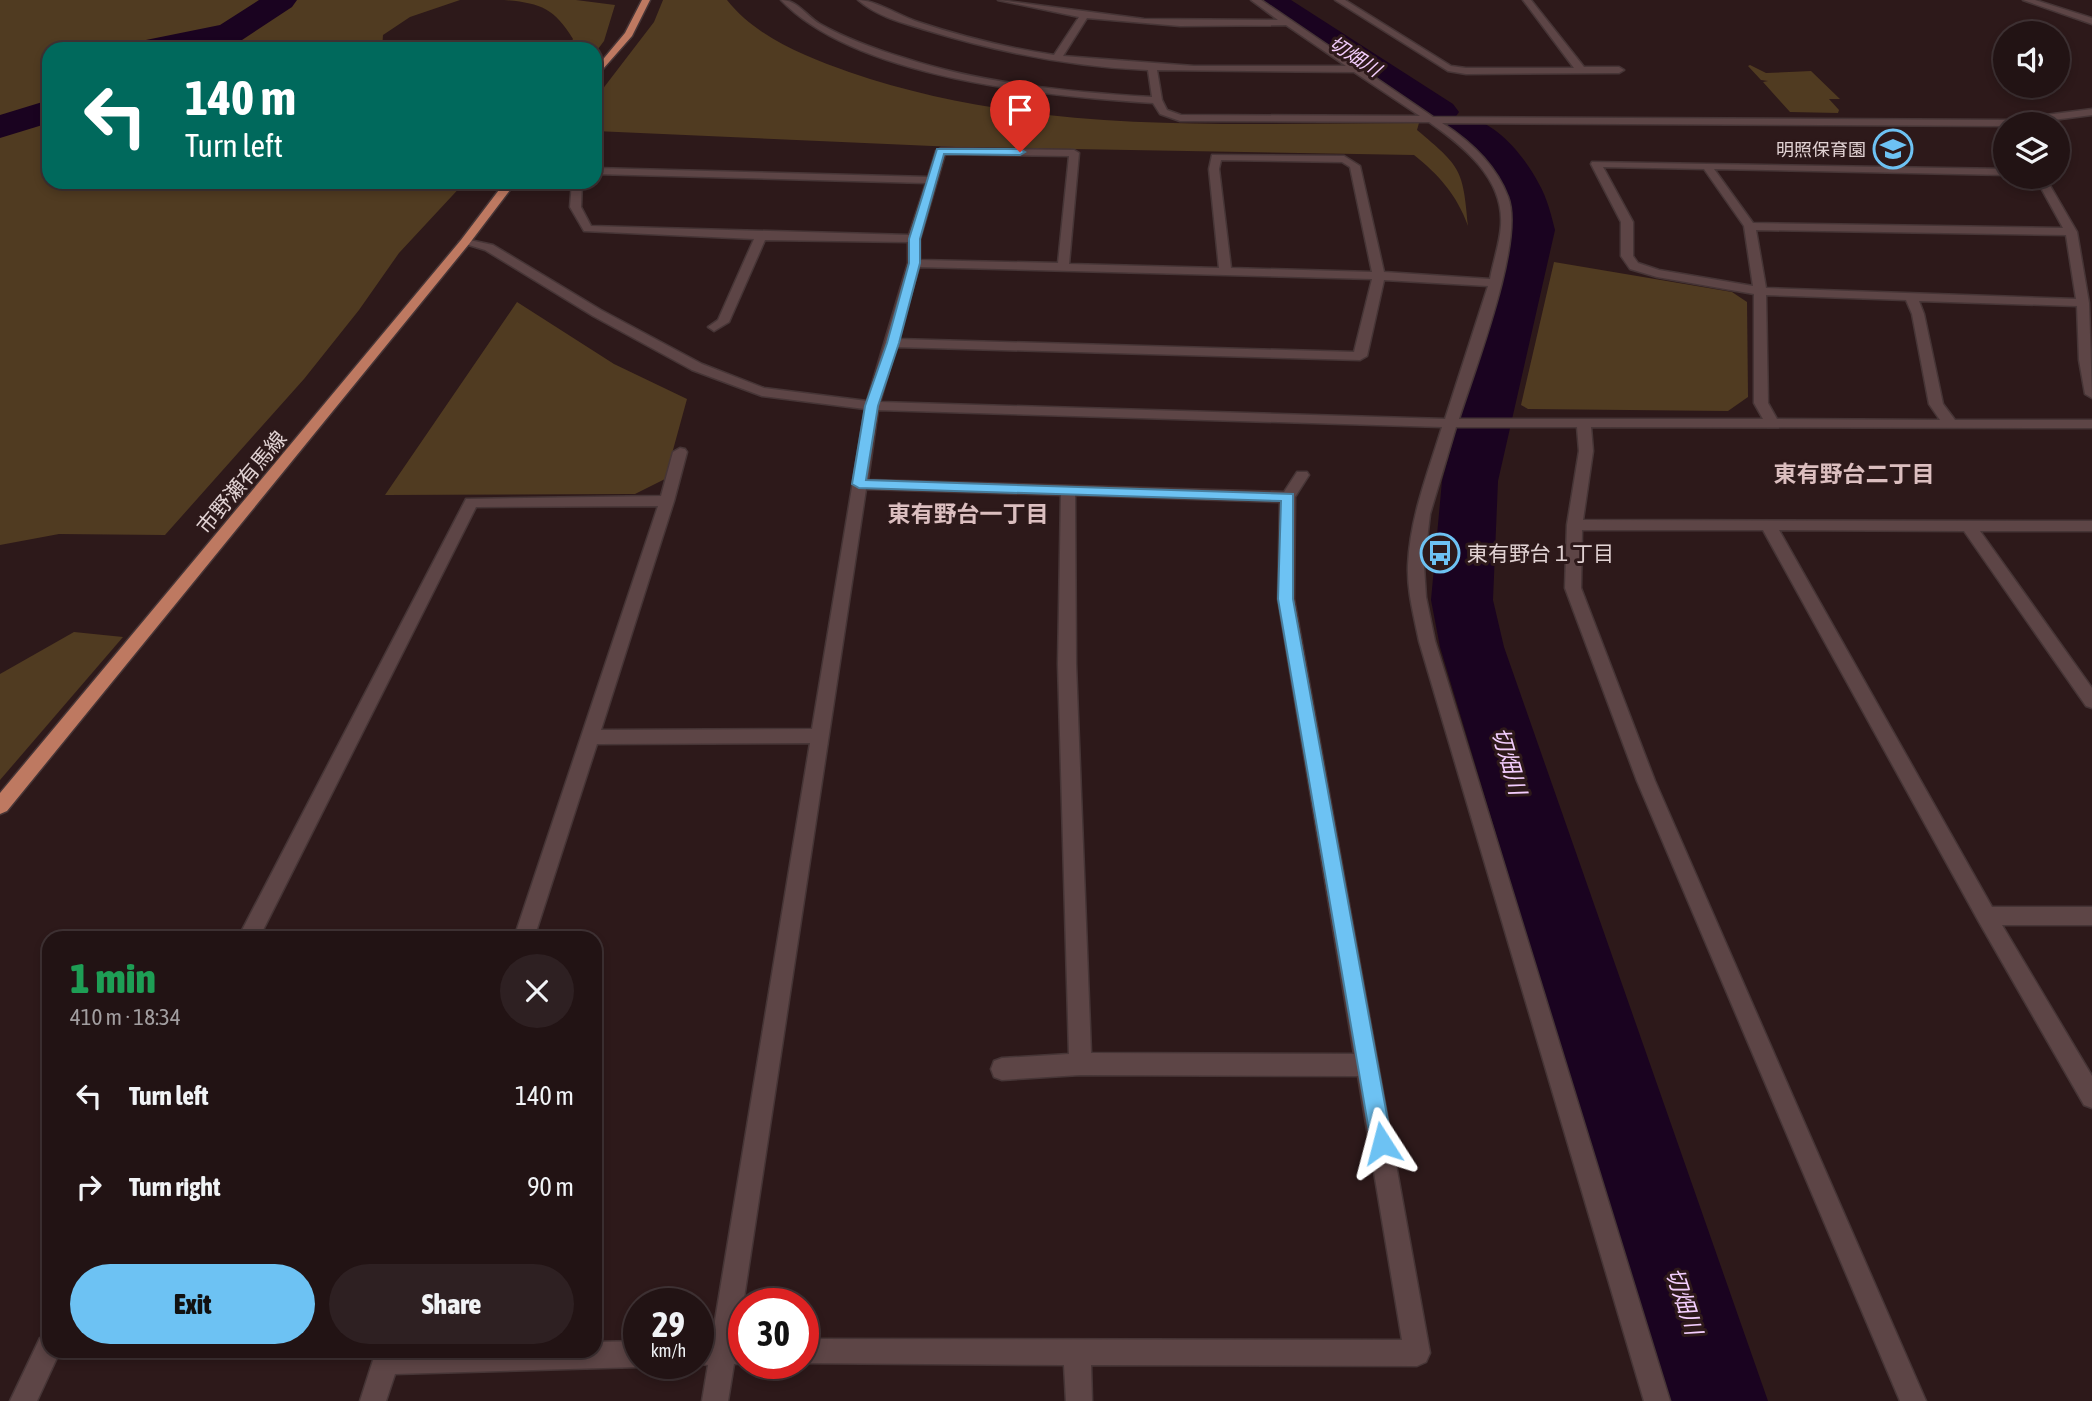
<!DOCTYPE html>
<html lang="en">
<head>
<meta charset="utf-8">
<style>
  :root { --surface:#221314; --page:#2e2022; --text:#f1f3f6; --muted:#a29ea0; --line:#3f3234; --accent:#6dc2f3 }
  body { margin:0; font-family:"Asap Condensed","Noto Sans JP",sans-serif; background:var(--page); color:var(--text); height:100vh; display:flex; flex-direction:column; font-size:26px; white-space:nowrap }
  * { box-sizing:border-box; margin:0 }
  p { font-size:23px; color:var(--muted) }
  .icon { flex:none; width:38px; height:38px; fill:none; stroke:currentColor; stroke-width:2; stroke-linecap:round; stroke-linejoin:round }
  .map { position:relative; flex:1; overflow:hidden }
  .drawer { position:absolute; left:42px; top:931px; width:560px; height:427px; display:flex; flex-direction:column; background:var(--surface); border-radius:21px; box-shadow:0 4px 10px #0003,0 0 0 2px var(--line) }
  .drawer>* { flex:none }
  .banner { position:absolute; left:42px; top:42px; width:560px; height:147px; border-radius:21px; box-shadow:0 4px 10px #0003,0 0 0 2px var(--line); background:#00695c; color:#fff; overflow:hidden }
  .fabs { position:absolute; left:1993px; top:21px; display:grid; gap:14px }
  .fabs a { display:grid; place-items:center; width:77px; height:77px; border-radius:50%; background:var(--surface); box-shadow:0 4px 10px #0003,0 0 0 2px var(--line); font-size:35px }
  .speed { position:absolute; left:623px; top:1288px; display:flex; gap:14px; font-size:35px; font-weight:700; text-align:center }
  .speed>* { display:grid; place-content:center; width:91px; height:91px; border-radius:50%; background:var(--surface); box-shadow:0 4px 10px #0003,0 0 0 2px var(--line); line-height:1 }
  .speed small { font-size:18px; font-weight:400 }
  .speed .limit { border:10px solid #d22; background:#fff; color:#111 }
  .pin { position:absolute; display:grid; place-items:center; width:60px; height:60px; color:#fff; margin:-72px -30px; border-radius:50% 50% 50% 0; rotate:-45deg; box-shadow:0 0 7px #0007 }
  .pin .icon { rotate:45deg }
  .me { position:absolute; width:77px; margin:-38px; rotate:351deg; stroke-linejoin:round; filter:drop-shadow(0 0 5px #0008) }
  .turn { display:flex; align-items:center; gap:24px; height:147px; padding:0 28px; font-size:32px }
  .turn .icon { width:91px; height:91px; stroke-width:2.5 }
  .turn b { display:block; font-size:49px; line-height:60px }
  .round { display:grid; place-items:center; flex:none; width:74px; height:74px; border-radius:37px; background:var(--page) }
  .summary { display:flex; align-items:center; justify-content:space-between; height:119px; padding:0 28px }
  h1 { font-size:42px; font-weight:800; line-height:52px; color:#1e9e55 }
  .button { display:flex; gap:14px; margin-top:auto; padding:14px 28px }
  .button a { flex:1; height:80px; border-radius:42px; background:var(--accent); color:#111; font-size:28px; font-weight:800; line-height:80px; text-align:center }
  .button a+a { background:var(--page); color:var(--text) }
  ul { padding:0; list-style:none }
  li { display:flex; align-items:center; gap:21px; height:91px; padding:0 28px }
  li div { flex:1 }
  li b { display:block; font-size:26px }
  li em { font-style:normal }
  .map>svg:first-child { display:block }
  .green { fill:#503b21 }
  .lines { fill:none; stroke-linecap:round; stroke-linejoin:round }
  .river { fill:#1a0320; fill-rule:evenodd }
  .minor-casing { stroke:#463536; stroke-width:3 }
  .major-casing { stroke:#463536; stroke-width:3 }
  .minor { fill:#5d4546; fill-rule:evenodd }
  .major { fill:#be7961; fill-rule:evenodd }
  .route { fill:#6dc2f3; stroke:#477e9e; stroke-width:2 }
  .labels { text-anchor:middle; dominant-baseline:central; stroke-width:6; stroke-linejoin:round; paint-order:stroke }
  .far-poi-label { font-size:18px; fill:#e1d2d3; stroke:#2d191a; text-anchor:end }
  .far-water-label { font-size:19px; font-style:italic; fill:#f4cefe; stroke:#2d191a }
  .street-label { font-size:21px; fill:#e1d2d3; stroke:#2d191a }
  .poi-label { font-size:21px; fill:#e1d2d3; stroke:#2d191a; text-anchor:start }
  .neighbourhood-label { font-size:23px; font-weight:bold; fill:#dbbebf; stroke:#2d191a }
  .water-label { font-size:23px; font-style:italic; fill:#f4cefe; stroke:#2d191a }
</style>
</head>
<body>
<div class="map">
<svg width="2092" height="1401" viewBox="0 0 2092 1401">
  <rect width="100%" height="100%" fill="#2d191a"/>
  <!-- green -->
  <g class="green">
    <path d="M0,0H460L410,17L383,35L382,49H49V182H465L399,253L359,310L304,379L165,535L59,534L0,545Z"/>
    <path d="M504,0H576L615,5L604,41L595,53V49H567L573,39C554,8 540,3 504,0Z"/>
    <path d="M663,0H727C756,37 806,57 849,72C1036,136 1225,123 1419,123L1417,130C1461,167 1463,169 1468,226C1457,195 1439,175 1414,155L955,147L595,131V99L654,22Z"/>
    <path d="M1750,65L1766,73L1811,71L1840,99H1829L1839,110L1838,113L1790,112L1763,82L1768,81L1761,80L1748,66Z"/>
    <path d="M1554,262L1732,292L1747,302L1748,397L1728,411L1528,409L1521,405Z"/>
    <path d="M517,302L614,364L687,399L665,479L635,494L385,495Z"/>
    <path d="M74,632L123,637L0,780V674Z"/>
  </g>
  <g class="lines">
    <!-- river -->
    <g class="river">
      <path d="M259,0H297L292,7L242,40L200,49H131L136,42L220,25Z"/>
      <path d="M1253,0H1291L1453,104L1459,112L1454,119C1489,111 1524,155 1539,184C1547,198 1551,214 1555,230L1498,481L1493,600L1504,647L1768,1401H1666L1440,647L1431,600L1442,481L1511,230L1504,197L1493,175L1446,128L1451,120L1440,123L1427,120L1258,7Z"/>
      <path d="M49,100V123L0,138V115Z"/>
    </g>
    <defs>
      <g id="minor">
        <path d="M781,0C798,0 806,16 820,24C847,39 875,49 904,58C983,84 1070,92 1152,97L1148,70C1072,67 998,52 926,30C903,23 876,16 858,0C875,0 900,16 918,22C963,37 1008,48 1054,55L1079,17L998,0L1144,19L1278,20L1251,0H1261L1433,117L2007,120L2092,109V115L2006,126L1442,123C1470,141 1496,165 1508,197C1525,241 1474,371 1459,419H1763L1754,403V294L1657,277L1630,269L1621,256V222L1591,164L1592,162L2006,169V175L1714,169L1753,223L2063,228L2035,177H2045L2077,232L2089,303L2092,398L2085,394L2079,360L2077,306L1919,301L1924,314L1943,404L1955,420H2092V428L1591,427L1593,451L1583,520L2092,521V531H1980L2092,688V708L2086,706L1964,531L1779,530L1992,907H2092V925H2002L2092,1076V1108L2084,1105L1979,922L1763,530H1582L1581,588L1655,781L1926,1401H1900L1637,781L1565,588L1567,525L1579,451L1577,427H1456L1430,514L1424,566L1426,597L1435,641L1670,1401H1644L1419,641C1414,616 1407,591 1408,565C1410,517 1428,473 1442,427L878,410L868,480L1284,492L1297,472H1307L1309,475L1295,497L1294,599L1430,1353L1426,1362L1417,1366L1091,1365L1092,1401H1066L1064,1365L799,1363H803V1339L1402,1340L1358,1076L1080,1075L1002,1080L994,1077L991,1069L994,1061L1002,1058L1069,1054L1058,664L1061,495L866,489L738,1338H744L746,1363L734,1364L728,1401H702L708,1365L694,1363H698V1339H712L810,743L597,744L534,938H514L658,506L476,507L259,938H238L466,499L661,496L673,452L680,448L685,449L687,452L674,501L601,730L812,729L865,409L762,396L692,370L593,316L485,250L459,242L465,239L493,245L601,310L702,364L764,388L867,401L908,263V242L765,240L729,322L714,331L708,327L718,320L754,239L584,231L570,207L572,182H582L581,207L591,226L909,235L926,183L595,174V168L928,177L936,151L941,148L1074,150L1079,153L1069,264L1219,268L1209,169L1212,155L1344,156L1360,166L1384,272L1490,279C1493,262 1500,243 1501,225C1504,178 1463,146 1429,122L1180,121L1160,114L1153,103C1047,96 857,79 781,0ZM1087,18L1180,26L1286,25L1346,66H1194L1063,56ZM1157,70L1354,72L1420,116L1181,115L1167,110L1162,100ZM945,154L1069,156L1058,263L920,260V239ZM1221,160L1342,162L1350,167L1372,272L1231,268L1219,169ZM1603,167L1704,169L1744,226L1753,286L1659,270L1638,263L1633,256V222ZM1756,230L2066,235L2076,299L1766,288ZM919,267L1372,279L1354,352L898,339ZM1384,280L1488,286L1445,419L880,402L896,347L1360,360L1367,356ZM1766,295L1906,300L1912,314L1929,404L1940,420L1777,419L1768,403ZM1075,495L1280,502L1278,599L1354,1054L1091,1053L1076,664Z"/>
        <path d="M1335,0H1345L1451,66L1466,68H1574L1523,0H1531L1584,67H1619L1624,70L1619,73L1466,74L1448,71Z"/>
        <path d="M2023,0H2035L2092,18V24Z"/>
        <path d="M49,1334V1351H60L37,1401H10L40,1338Z"/>
        <path d="M639,1341V1363H648L639,1367L395,1374L386,1401H360L376,1351H595V1342Z"/>
      </g>
      <g id="major">
        <path d="M642,0H650L632,36L595,78V69L625,33Z"/>
        <path d="M505,182H516L469,244L7,811L0,814V793L461,240Z"/>
      </g>
    </defs>
    <!-- minor casing -->
    <use href="#minor" class="minor-casing"/>
    <!-- major casing -->
    <use href="#major" class="major-casing"/>
    <!-- minor -->
    <use href="#minor" class="minor"/>
    <!-- major -->
    <use href="#major" class="major"/>
  </g>
  <!-- route -->
  <path class="route" d="M937,149H1020L1025,152L1020,155L944,154L920,239V263L899,343L878,406L866,480L1293,494V599L1392,1143L1389,1151L1382,1154L1374,1151L1371,1143L1278,599L1281,501L859,488L852,484L865,406L887,343L909,263V239Z"/>
  <!-- icons -->
  <defs>
    <symbol id="school-ring" viewBox="-11 -11 22 22"><circle r="9.5" fill="#2d191a" stroke="#6dc2f3" stroke-width="1.5"/><path d="M0-5L7-2L0 1L-7-2ZM-4 1L0 2.5L4 1V4Q0 6-4 4Z" fill="#6dc2f3"/></symbol>
    <symbol id="bus-ring" viewBox="-11 -11 22 22"><circle r="9.5" fill="#2d191a" stroke="#6dc2f3" stroke-width="1.5"/><path d="M-5-6H5V4H4V6H2V4H-2V6H-4V4H-5ZM-3.5-4V0h7V-4ZM-3.5 1.2v1.5H-2V1.2ZM2 1.2v1.5H3.5V1.2Z" fill="#6dc2f3"/></symbol>
  </defs>
  <g fill-rule="evenodd">
    <use href="#school-ring" x="1871" y="127" width="44" height="44"/>
    <use href="#bus-ring" x="1418" y="531" width="44" height="44"/>
  </g>
  <g class="labels">
    <!-- far-poi labels -->
    <g class="far-poi-label">
      <text x="1866" y="149">明照保育園</text>
    </g>
    <!-- far-water labels -->
    <g class="far-water-label">
      <text transform="translate(1355 56) rotate(33)">切畑川</text>
    </g>
    <!-- street labels -->
    <g class="street-label">
      <text transform="translate(241 482) rotate(-50)">市野瀬有馬線</text>
    </g>
    <!-- poi labels -->
    <g class="poi-label">
      <text x="1467" y="553">東有野台１丁目</text>
    </g>
    <!-- neighbourhood labels -->
    <g class="neighbourhood-label">
      <text x="1854" y="474">東有野台二丁目</text>
      <text x="968" y="514">東有野台一丁目</text>
    </g>
    <!-- water labels -->
    <g class="water-label">
      <text transform="translate(1509 761) rotate(74)">切畑川</text>
      <text transform="translate(1684 1301) rotate(72)">切畑川</text>
    </g>
  </g>
</svg>
<div class="fabs">
<a><svg class="icon" aria-label="sound" viewBox="0 0 24 24"><path d="M4 9h4l5-4v14l-5-4H4zM17 9q2 3 0 6"/></svg></a>
<a><svg class="icon" aria-label="layers" viewBox="0 0 24 24"><path d="M12 4l9 5-9 5-9-5zM3 14l9 5 9-5"/></svg></a>
</div>
<div class="speed"><div>29<small>km/h</small></div><div class="limit">30</div></div>
<div class="pin" style="left:1020px;top:152px;background:#d93025"><svg class="icon" aria-label="arrive" viewBox="0 0 24 24"><path d="M6 21V4h12l-3 4 3 4H6"/></svg></div>
<svg class="me" style="left:1382px;top:1143px" viewBox="-20 -20 40 40"><path d="M0-17L14 15 0 8-14 15z" fill="#6dc2f3" stroke="#fff" stroke-width="4"/></svg>
<div class="banner">
<div class="turn"><svg class="icon" aria-label="left" viewBox="0 0 24 24"><path d="M17 20v-9H6M10 6l-5 5 5 5"/></svg><div><b>140 m</b>Turn left</div></div>
</div>
<section class="drawer">
<div class="summary"><div><h1>1 min</h1><p>410 m · 18:34</p></div><a class="round"><svg class="icon" aria-label="close" viewBox="0 0 24 24"><path d="M6 6l12 12M18 6L6 18"/></svg></a></div>
<ul>
<li><svg class="icon" aria-label="left" viewBox="0 0 24 24"><path d="M17 20v-9H6M10 6l-5 5 5 5"/></svg><div><b>Turn left</b></div><em>140 m</em></li>
<li><svg class="icon" aria-label="right" viewBox="0 0 24 24"><path d="M7 20v-9h11M14 6l5 5-5 5"/></svg><div><b>Turn right</b></div><em>90 m</em></li>
</ul>
<div class="button"><a>Exit</a><a>Share</a></div>
</section>
</div>
</body>
</html>
